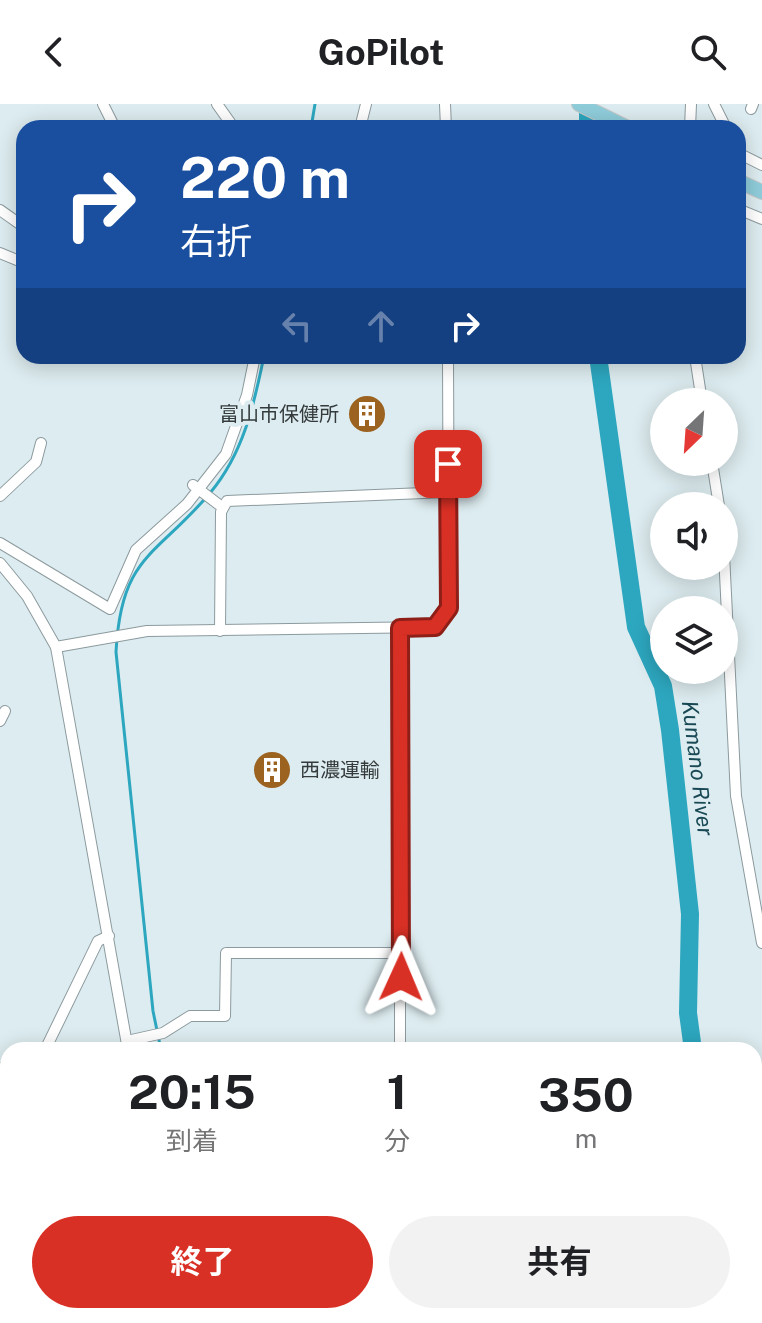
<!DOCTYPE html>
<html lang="ja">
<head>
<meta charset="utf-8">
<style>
  :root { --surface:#fff; --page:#f2f2f2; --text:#202124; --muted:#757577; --accent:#d93025 }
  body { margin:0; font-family:"Public Sans","Noto Sans JP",sans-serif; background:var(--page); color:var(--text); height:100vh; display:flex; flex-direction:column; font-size:30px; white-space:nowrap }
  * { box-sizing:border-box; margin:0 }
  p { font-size:26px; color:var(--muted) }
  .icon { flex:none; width:44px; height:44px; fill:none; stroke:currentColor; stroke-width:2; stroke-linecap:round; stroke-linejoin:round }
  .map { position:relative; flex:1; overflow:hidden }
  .sheet { position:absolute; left:0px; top:938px; width:762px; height:282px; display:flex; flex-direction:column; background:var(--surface); border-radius:24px 24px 0 0; box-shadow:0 4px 20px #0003 }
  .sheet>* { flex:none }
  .guide { position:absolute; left:16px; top:16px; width:730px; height:244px; border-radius:24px; box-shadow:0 4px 20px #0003; background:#1a4fa0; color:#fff; overflow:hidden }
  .needle { width:52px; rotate:205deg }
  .controls { position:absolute; left:650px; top:284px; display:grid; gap:16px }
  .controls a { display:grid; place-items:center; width:88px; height:88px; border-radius:50%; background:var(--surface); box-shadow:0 4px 20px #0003; font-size:40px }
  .pin { position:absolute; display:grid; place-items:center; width:68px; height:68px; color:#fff; margin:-34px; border-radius:16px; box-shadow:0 4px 12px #0006 }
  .me { position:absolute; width:88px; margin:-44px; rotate:1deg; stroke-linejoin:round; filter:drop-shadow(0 0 6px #0008) }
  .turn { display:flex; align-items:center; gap:28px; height:168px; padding:0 32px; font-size:36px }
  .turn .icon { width:104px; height:104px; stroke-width:2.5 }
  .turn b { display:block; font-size:56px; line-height:68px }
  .lanes { display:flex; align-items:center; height:76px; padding:0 32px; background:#0003; justify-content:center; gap:40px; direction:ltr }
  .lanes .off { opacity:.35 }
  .eta { display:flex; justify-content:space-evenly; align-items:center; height:136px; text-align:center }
  .eta b { font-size:48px; font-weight:700; line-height:56px }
  .button { display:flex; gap:16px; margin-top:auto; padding:16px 32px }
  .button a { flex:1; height:92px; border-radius:48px; background:var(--accent); color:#fff; font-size:32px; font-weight:700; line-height:92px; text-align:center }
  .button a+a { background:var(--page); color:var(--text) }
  header { display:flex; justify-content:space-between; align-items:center; height:104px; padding:0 32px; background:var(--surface); font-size:36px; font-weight:700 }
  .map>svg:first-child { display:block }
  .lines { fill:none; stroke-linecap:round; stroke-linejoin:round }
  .stream { stroke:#2da7bf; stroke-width:3 }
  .river { stroke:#2da7bf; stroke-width:18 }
  .minor-casing { stroke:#8c9a9e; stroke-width:12 }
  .major-casing { stroke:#c6c8c8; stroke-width:16 }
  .minor { stroke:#fff; stroke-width:10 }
  .major { stroke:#8fccda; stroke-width:14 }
  .route-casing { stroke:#8d1f18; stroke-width:20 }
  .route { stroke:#d93025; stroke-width:14 }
  .labels { text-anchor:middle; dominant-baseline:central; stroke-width:8; stroke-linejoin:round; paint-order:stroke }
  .poi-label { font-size:20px; fill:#353b3c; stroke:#ddecf0; text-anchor:end }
  .water-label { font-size:22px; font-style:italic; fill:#184954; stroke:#ddecf0 }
</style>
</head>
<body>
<header><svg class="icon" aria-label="back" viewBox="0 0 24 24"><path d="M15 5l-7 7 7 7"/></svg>GoPilot<svg class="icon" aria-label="search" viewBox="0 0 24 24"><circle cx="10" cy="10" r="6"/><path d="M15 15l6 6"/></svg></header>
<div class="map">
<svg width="762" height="1219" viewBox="0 0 762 1219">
  <rect width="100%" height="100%" fill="#ddecf0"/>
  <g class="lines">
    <!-- stream -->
    <g class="stream">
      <path d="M311,24L315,0"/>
      <path d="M161,946L153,907L116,548C121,451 156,453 210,389C243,350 254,301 264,252"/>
      <path d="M225,1212L227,1219"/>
    </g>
    <!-- river -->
    <g class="river">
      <path d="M588,24V0"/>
      <path d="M598,252L636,523L663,582L670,626L690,810L688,909L693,946"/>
      <path d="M753,1212L756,1219"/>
    </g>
    <defs>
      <g id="minor">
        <path d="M103,0L115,24"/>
        <path d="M217,0L234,24"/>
        <path d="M445,0L446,24"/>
        <path d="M714,0L726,24"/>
        <path d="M751,5L753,0"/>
        <path d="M360,24L366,0"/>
        <path d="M690,24L691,0"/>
        <path d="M738,49L762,61"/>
        <path d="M738,105L762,115"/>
        <path d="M0,106L24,123"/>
        <path d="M0,149L24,159"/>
        <path d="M695,252L702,298"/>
        <path d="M712,358L719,402"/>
        <path d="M193,381L222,403"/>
        <path d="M0,392L36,358L41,339"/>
        <path d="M0,439L110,505L136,446L187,400L226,350L247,291L255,252"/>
        <path d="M724,450L736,692L762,839"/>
        <path d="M0,459L27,492L56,543L128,946"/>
        <path d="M220,527L221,408L227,397L448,388"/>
        <path d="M56,543L147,527L435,523L449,504L448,252"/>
        <path d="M0,617L5,607"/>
        <path d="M127,937L163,929L190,912H225L226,849H401"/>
        <path d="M45,946L98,837L109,832"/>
        <path d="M400,946V524"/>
        <path d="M0,964L8,968"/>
        <path d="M0,1038L8,1022"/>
        <path d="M171,1212L172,1219"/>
        <path d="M429,1212L431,1219"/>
        <path d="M121,1219L125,1212"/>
      </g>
      <g id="major">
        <path d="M579,0L628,24"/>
        <path d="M738,77L762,88"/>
      </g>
    </defs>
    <!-- minor casing -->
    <use href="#minor" class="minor-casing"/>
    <!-- major casing -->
    <use href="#major" class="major-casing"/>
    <!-- minor -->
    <use href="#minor" class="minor"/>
    <!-- major -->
    <use href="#major" class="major"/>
  </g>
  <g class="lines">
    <defs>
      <path id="route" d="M401,873L400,524L435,523L449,504L448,360"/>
    </defs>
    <!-- route casing -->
    <use href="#route" class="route-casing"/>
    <!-- route -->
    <use href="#route" class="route"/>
  </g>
  <!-- icons -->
  <defs>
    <symbol id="building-disc" viewBox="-11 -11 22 22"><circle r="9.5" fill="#9b6220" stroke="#ddecf0"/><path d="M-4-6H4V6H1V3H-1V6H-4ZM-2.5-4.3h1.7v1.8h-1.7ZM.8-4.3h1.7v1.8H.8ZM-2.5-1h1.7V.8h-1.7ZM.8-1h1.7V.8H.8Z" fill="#fff"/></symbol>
  </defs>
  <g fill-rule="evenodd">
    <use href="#building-disc" x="345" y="288" width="44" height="44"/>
    <use href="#building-disc" x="250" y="644" width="44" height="44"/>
  </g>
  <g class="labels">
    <!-- poi labels -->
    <g class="poi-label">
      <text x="339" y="310">富山市保健所</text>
      <text x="300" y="666" text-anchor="start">西濃運輸</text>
    </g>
    <!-- water labels -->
    <g class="water-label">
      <text transform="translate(698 664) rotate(83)">Kumano River</text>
    </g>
  </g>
</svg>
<div class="controls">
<a><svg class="needle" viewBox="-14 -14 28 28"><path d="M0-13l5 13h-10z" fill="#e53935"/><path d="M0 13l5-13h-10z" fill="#757577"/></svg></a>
<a><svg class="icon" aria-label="sound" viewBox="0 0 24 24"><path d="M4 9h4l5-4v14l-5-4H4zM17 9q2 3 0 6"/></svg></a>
<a><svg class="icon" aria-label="layers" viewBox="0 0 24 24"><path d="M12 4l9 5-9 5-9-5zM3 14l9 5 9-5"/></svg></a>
</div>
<div class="pin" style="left:448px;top:360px;background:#d93025"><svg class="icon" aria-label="arrive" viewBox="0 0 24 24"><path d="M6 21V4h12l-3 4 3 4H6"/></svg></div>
<svg class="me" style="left:401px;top:873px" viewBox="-20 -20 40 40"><path d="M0-17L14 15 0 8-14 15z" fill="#d93025" stroke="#fff" stroke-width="4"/></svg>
<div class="guide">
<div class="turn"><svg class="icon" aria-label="right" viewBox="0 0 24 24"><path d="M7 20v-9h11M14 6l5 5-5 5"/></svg><div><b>220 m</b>右折</div></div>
<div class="lanes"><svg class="icon off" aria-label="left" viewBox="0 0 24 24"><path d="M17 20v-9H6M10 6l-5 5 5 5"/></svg><svg class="icon off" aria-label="ahead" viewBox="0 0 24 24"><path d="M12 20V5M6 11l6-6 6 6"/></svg><svg class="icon" aria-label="right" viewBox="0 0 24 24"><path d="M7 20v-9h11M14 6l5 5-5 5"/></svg></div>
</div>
<section class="sheet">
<div class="eta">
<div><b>20:15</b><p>到着</p></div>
<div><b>1</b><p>分</p></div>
<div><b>350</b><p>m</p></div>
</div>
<div class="button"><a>終了</a><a>共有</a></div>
</section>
</div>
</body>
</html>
